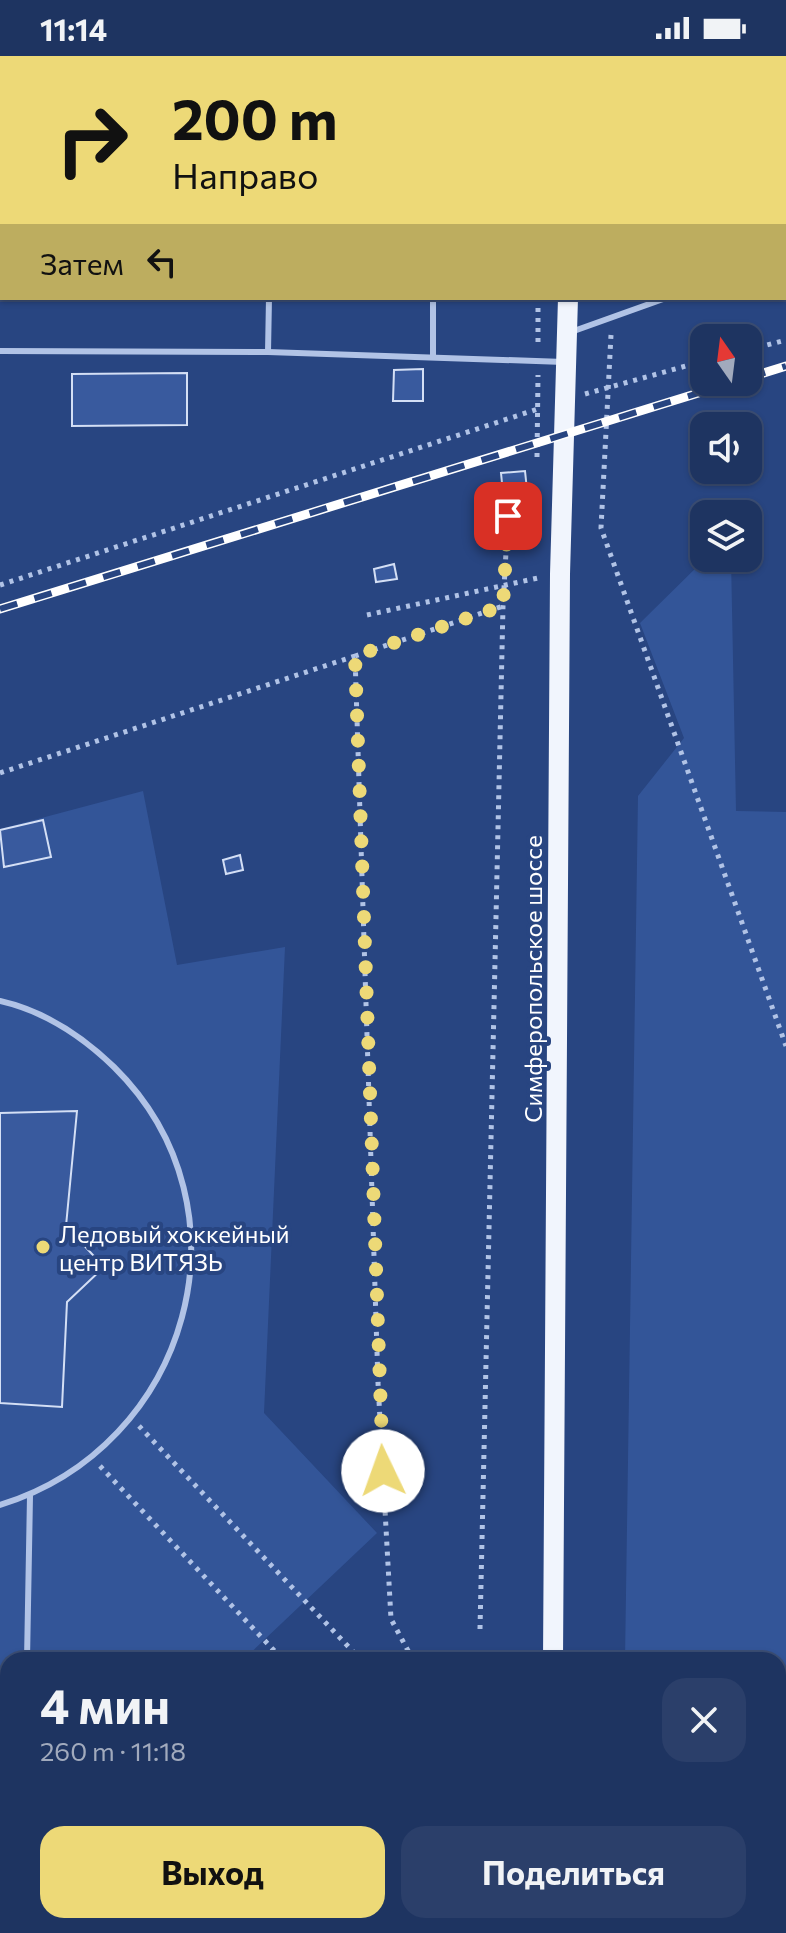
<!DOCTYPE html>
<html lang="ru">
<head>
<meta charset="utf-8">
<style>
  :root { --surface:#1e3461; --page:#2b3f6a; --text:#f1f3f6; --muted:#a1aabd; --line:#3c4f76; --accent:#edd977 }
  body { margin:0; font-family:Commissioner,sans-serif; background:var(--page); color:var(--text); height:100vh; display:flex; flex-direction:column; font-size:30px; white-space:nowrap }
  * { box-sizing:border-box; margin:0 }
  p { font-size:26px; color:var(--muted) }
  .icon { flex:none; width:44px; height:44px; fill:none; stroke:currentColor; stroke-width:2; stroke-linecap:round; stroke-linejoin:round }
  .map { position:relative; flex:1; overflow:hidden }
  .panel { position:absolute; left:0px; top:1596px; width:786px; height:282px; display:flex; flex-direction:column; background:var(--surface); border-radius:24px 24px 0 0; box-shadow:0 2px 6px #0004,0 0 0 2px var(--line) }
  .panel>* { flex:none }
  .banner { position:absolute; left:0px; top:0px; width:786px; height:244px; box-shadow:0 2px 6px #0004,0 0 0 2px var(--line); background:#edd977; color:#111; overflow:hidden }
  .needle { width:52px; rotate:346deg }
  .tools { position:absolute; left:690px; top:268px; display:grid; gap:16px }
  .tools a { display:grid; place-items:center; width:72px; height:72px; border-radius:16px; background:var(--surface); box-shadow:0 2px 6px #0004,0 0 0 2px var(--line); font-size:40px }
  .pin { position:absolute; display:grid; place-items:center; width:68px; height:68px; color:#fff; margin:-34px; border-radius:16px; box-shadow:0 4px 12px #0006 }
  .me { position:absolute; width:88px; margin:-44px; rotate:357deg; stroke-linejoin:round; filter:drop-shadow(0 0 6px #0008) }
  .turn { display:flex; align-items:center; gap:28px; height:168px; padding:0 40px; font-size:36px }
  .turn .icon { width:104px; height:104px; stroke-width:2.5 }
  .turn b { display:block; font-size:56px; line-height:68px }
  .then { display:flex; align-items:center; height:76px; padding:0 40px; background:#0003; gap:16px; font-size:30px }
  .round { display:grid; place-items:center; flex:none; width:84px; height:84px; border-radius:24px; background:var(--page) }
  .head { display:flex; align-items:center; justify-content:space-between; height:136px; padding:0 40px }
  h1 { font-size:48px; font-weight:700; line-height:60px }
  .button { display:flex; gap:16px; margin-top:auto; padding:16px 40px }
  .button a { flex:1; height:92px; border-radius:24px; background:var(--accent); color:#111; font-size:32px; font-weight:700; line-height:92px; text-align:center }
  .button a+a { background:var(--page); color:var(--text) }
  .status { display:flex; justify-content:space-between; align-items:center; height:56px; padding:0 40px; background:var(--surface); direction:ltr }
  .status svg { height:22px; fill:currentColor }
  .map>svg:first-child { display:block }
  .green { fill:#335598 }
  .building { fill:#395a9e; stroke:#d4dff5; stroke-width:2 }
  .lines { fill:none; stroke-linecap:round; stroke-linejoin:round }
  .path { stroke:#b1c3e6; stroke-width:5; stroke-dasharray:4 6; stroke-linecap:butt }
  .service { stroke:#b1c3e6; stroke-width:6 }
  .tertiary { stroke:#b1c3e6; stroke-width:14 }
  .primary { stroke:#f1f5fd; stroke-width:20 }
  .rail-casing { stroke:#fff; stroke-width:9 }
  .rail { stroke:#284581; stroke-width:6; stroke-dasharray:18; stroke-linecap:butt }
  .route { stroke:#edd977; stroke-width:14; stroke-dasharray:0 25.2 }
  .poi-dot { fill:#edd977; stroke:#284581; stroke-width:3 }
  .labels { text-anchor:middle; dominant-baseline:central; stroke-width:8; stroke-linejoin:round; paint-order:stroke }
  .street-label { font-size:24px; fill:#fff; stroke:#284581 }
  .poi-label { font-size:24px; fill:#fff; stroke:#284581; text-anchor:start }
</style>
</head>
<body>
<div class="status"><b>11:14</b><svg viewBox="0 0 49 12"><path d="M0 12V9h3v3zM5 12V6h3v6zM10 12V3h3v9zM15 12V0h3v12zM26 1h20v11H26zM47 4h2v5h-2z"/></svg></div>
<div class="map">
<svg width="786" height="1877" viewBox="0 0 786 1877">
  <rect width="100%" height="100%" fill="#284581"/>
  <!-- green -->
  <g class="green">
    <path d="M706,502H731L736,755L786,756V1740H778V1604H625L638,740L684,682L640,567Z"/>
    <path d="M143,735L177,909L285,891L264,1357L377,1477L243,1604H8V1649L0,1648V773Z"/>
    <path d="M778,1838H786V1877H608L609,1870H778Z"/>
    <path d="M358,1870H494L493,1877H356Z"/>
  </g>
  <!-- building -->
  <g class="building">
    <path d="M0,0H238L2,2V231Z"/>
    <path d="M423,313V345H393L394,314Z"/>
    <path d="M187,317V369L72,370V318Z"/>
    <path d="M525,415L527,434L503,437L501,417Z"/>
    <path d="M394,508L397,523L376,526L374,513Z"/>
    <path d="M43,764L51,801L4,811L0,774Z"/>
    <path d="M240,799L243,814L226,818L223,804Z"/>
    <path d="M77,1055L66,1170L104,1211L67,1246L62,1351L0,1347V1057Z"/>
    <path d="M0,1847L8,1848V1870H47L46,1877H0Z"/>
  </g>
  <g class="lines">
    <!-- path -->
    <g class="path">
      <path d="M536,0V2"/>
      <path d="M538,242V289"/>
      <path d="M611,279L601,472L786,990"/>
      <path d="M748,294L786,284"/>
      <path d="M585,338L704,305"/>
      <path d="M537,401L538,319"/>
      <path d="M0,529L538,353"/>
      <path d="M367,559L538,522"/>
      <path d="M0,717L355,600"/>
      <path d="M139,1370L361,1604"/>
      <path d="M100,1410L283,1604"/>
      <path d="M480,1573L503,550L508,460L541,451"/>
      <path d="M413,1604L391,1563L378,1327L355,600L503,550"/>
      <path d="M778,1756H786"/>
      <path d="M778,1860H786"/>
      <path d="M780,1869L781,1877"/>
      <path d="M247,1870L251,1877"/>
      <path d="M478,1877V1870"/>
      <path d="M711,1877L712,1870"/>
    </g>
    <!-- service -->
    <g class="service">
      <path d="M271,2V0"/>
      <path d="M435,2V0"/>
      <path d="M670,2V0"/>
      <path d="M784,203H786"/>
      <path d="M571,276L666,242"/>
      <path d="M0,295L268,296L564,306"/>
      <path d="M268,296L269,242"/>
      <path d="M433,301V242"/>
      <path d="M0,945C44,955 82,980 114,1011C258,1153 189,1391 0,1449"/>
      <path d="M27,1604L30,1440"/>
      <path d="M99,1877L100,1870"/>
      <path d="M341,1877L343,1870"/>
    </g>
    <!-- tertiary -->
    <g class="tertiary">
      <path d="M0,1725L8,1727"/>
      <path d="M778,1798H786"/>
    </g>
    <!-- primary -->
    <g class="primary">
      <path d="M574,2V0"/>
      <path d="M553,1604L560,518L568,242"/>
      <path d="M553,1877V1870"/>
    </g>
    <defs>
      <g id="rail">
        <path d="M748,322L786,310"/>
        <path d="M0,553L734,326"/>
      </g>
    </defs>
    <!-- rail casing -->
    <use href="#rail" class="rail-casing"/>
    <!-- rail -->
    <use href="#rail" class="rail"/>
  </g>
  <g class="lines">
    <!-- route -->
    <path class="route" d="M383,1415L355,600L503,550L508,460"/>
  </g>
  <!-- markers -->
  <circle class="poi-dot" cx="43" cy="1191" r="8"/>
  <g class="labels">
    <!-- street labels -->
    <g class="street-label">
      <text transform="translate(532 923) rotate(-90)">Симферопольское шоссе</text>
    </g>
    <!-- poi labels -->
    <g class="poi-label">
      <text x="59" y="1177">Ледовый хоккейный<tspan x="59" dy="28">центр ВИТЯЗЬ</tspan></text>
    </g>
  </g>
</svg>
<div class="tools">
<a><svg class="needle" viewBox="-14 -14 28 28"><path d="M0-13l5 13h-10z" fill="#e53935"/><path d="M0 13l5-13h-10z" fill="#a1aabd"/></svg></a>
<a><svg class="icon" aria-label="sound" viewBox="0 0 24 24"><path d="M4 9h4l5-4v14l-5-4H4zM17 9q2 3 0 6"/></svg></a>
<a><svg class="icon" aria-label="layers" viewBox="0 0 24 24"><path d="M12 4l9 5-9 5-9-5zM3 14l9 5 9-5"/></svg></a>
</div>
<div class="pin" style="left:508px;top:460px;background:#d93025"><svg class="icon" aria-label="arrive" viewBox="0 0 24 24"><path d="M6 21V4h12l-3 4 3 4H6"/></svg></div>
<svg class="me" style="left:383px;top:1415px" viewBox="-20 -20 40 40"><circle r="19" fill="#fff"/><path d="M0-13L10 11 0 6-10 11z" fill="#edd977"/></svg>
<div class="banner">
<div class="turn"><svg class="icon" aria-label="right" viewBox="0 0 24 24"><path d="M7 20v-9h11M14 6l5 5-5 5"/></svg><div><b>200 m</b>Направо</div></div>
<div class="then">Затем<svg class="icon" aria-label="left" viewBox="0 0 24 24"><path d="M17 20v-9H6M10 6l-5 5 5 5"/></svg></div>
</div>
<section class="panel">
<div class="head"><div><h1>4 мин</h1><p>260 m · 11:18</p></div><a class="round"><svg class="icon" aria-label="close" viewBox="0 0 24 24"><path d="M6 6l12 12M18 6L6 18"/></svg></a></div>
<div class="button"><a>Выход</a><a>Поделиться</a></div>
</section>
</div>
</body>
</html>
